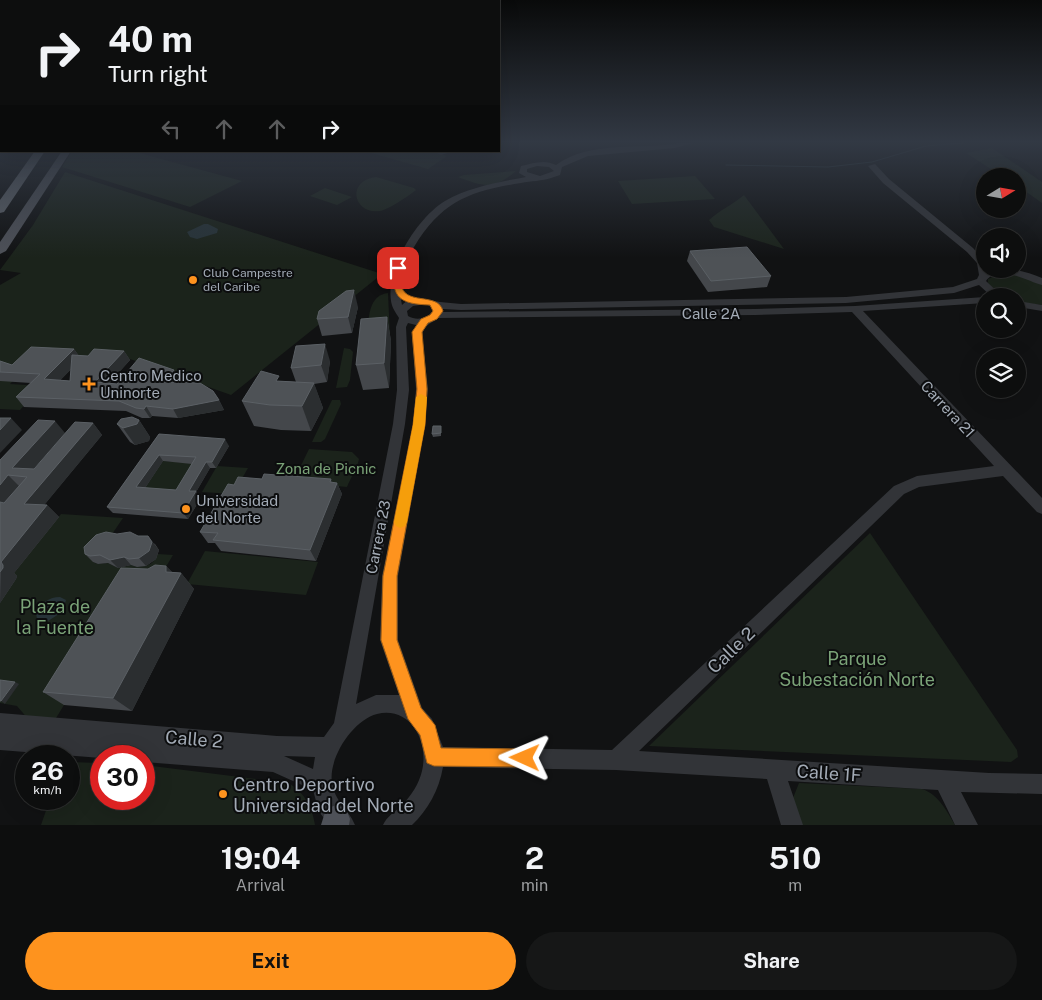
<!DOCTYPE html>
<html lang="en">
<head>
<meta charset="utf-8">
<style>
  :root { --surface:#0d0e0e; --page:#161717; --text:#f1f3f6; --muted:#9a9c9e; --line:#2d2e2e; --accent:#fe931e }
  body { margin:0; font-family:"Public Sans",sans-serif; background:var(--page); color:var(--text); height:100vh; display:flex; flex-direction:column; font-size:19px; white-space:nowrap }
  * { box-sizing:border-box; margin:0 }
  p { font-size:16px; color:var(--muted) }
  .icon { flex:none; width:28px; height:28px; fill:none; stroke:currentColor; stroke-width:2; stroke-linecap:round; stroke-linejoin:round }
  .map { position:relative; height:825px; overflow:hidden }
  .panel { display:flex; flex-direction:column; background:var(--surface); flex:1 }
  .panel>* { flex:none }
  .banner { position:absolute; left:0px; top:0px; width:500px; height:152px; box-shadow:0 5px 20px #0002,0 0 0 1px var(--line); background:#0d0e0e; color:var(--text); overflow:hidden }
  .needle { width:32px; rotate:79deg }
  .controls { position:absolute; left:976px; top:168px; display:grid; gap:10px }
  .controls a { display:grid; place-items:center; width:50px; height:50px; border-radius:50%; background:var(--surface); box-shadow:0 5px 20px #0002,0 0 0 1px var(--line); font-size:25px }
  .speed { position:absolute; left:15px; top:745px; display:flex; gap:10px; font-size:25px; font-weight:700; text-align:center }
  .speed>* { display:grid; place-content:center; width:65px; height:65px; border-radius:50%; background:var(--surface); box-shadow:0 5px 20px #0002,0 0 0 1px var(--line); line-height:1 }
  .speed small { font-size:12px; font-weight:400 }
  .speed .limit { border:8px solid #d22; background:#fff; color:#111 }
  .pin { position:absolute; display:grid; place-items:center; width:42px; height:42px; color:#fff; margin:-21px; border-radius:10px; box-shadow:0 2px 8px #0006 }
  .me { position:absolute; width:55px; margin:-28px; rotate:271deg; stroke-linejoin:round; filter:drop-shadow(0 0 4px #0008) }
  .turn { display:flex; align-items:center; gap:18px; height:105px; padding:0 25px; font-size:22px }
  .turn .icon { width:65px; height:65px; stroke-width:2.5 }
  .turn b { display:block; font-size:35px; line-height:42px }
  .lanes { display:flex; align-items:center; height:48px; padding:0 25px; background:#0003; justify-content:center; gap:25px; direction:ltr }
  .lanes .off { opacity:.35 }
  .eta { display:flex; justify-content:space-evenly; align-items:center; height:85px; text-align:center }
  .eta b { font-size:30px; font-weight:700; line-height:35px }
  .cta { display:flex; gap:10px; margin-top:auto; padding:10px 25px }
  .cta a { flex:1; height:58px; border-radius:30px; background:var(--accent); color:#111; font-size:20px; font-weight:700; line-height:58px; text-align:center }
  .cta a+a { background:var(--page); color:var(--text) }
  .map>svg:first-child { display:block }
  .green { fill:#1b231b }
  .water { fill:#273338 }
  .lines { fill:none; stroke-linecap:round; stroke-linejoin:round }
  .stream { stroke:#273338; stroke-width:1 }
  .minor { fill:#323438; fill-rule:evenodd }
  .major { fill:#4e5158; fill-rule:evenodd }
  .highway { fill:#5e636a; fill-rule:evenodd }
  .wall { fill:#44474b; fill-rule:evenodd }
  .shaded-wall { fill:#2b2e30 }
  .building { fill:#4e5256; stroke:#5b6065; fill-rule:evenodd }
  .route { fill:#fe931e; stroke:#a56014 }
  .slow { fill:#f59e0b }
  .poi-dot { fill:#fe931e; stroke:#0c0d0e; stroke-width:2 }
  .labels { text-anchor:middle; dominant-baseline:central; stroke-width:4; stroke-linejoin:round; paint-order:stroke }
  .far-poi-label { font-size:12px; fill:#a2aab5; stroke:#0c0d0e; text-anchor:start }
  .street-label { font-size:15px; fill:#a2aab5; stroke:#0c0d0e }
  .poi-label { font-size:15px; fill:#a2aab5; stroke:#0c0d0e; text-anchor:start }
  .park-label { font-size:15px; fill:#7aa277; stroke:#0c0d0e }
  .near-park-label { font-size:18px; fill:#7aa277; stroke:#0c0d0e }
  .near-street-label { font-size:18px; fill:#a2aab5; stroke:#0c0d0e }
  .near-poi-label { font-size:18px; fill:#a2aab5; stroke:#0c0d0e; text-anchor:start }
</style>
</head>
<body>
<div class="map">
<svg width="1042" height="825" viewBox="0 0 1042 825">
  <rect width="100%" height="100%" fill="#111213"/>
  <!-- green -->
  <g class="green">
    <path d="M992,148L1042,182V203L1018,186V176H1002L966,153Z"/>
    <path d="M72,151H132L242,181L190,207L62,167Z"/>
    <path d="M364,151H429L447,156L428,169Z"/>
    <path d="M516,171C494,190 484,187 458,177L464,175Z"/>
    <path d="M65,172L382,274L231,395L130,359L40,353L10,384L42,386L20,410L0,409V285L21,273L0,270L33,225Z"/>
    <path d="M695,176L715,199L632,204L618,181Z"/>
    <path d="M376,177L414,188L416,190C410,195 388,210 380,211C354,215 345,181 376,177Z"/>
    <path d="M325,188L352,197L337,205L310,196Z"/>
    <path d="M744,195L784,249L714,227L709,220C720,210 732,205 744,195Z"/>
    <path d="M999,274L1018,275L1042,284V305L1018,302V296C1003,296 998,294 988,283V279Z"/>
    <path d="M388,293L390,337L368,326C369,312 371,295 388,293Z"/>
    <path d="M344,348L350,349L353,352L350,380L347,387L336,388Z"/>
    <path d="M332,400H340L341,404L325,439L321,442H312Z"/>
    <path d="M309,449L352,452L359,459C357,469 351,477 347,487L293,482Z"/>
    <path d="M163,461L200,464L183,492L144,489Z"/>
    <path d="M217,466L248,468L233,494L202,492Z"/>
    <path d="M61,514L123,518L93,562L98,564L108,563L118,568L131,565L137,567L146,566L152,563L158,554L173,555L155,585L64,705L53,723L29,720L17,706L0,703V603L14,573Z"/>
    <path d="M870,533L1017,750L1018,757L1011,762L649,746Z"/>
    <path d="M205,551L318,562L306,595L187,584Z"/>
    <path d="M69,762L101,763V799H144V765L289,783C305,794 312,806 315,825H41L50,799H69Z"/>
    <path d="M799,783L922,789C938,794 947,811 955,825H801L793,798Z"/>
  </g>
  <!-- water -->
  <g class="water">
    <path d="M204,224H208L218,229L217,233L197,239L190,237L187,232Z"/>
    <path d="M60,597L66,600L62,612L48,621L37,619L36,613C41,603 49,597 60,597Z"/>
  </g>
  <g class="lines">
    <!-- stream -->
    <path class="stream" d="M726,165L828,167L872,162L926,146L963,143"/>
    <!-- minor -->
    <g class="minor">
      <path d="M680,143H693L675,148L588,156L562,167L560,175L551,178C542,181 531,181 521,183C470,191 442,201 414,247C404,264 397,284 402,305C414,294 427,300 440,302C447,303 454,303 461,304L846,297L953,287L977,279L979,275L977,263L967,252L883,183L868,166L875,164L889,179L973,248L985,261V269L988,270C1006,266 1025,271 1042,278V285C1027,281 998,263 986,281L1002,296H991L979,285L954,293L846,303L461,310L443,309V312L755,309L855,306L985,297V303L863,311L1042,498V514L1037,512L1003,476L919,487L904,494L639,751L989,773L1042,774V794L961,792L978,825H955L938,790L788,781L803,825H781L767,779L616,770L443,767C439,790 428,810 412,825H383C387,816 394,813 401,806C411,796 419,784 422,771C429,742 411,706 377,714C353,720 328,758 332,783C335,802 348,808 355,825H330L319,812L313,790L273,772L144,762V756H101V758L0,750V713L277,736L324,737L334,723L393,424L397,390L396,327L399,318C396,313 392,308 391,301C386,268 417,218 445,201C469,187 499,182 526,177L519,173L521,166C533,163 545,159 556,165C590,140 640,150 680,143ZM537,166L549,167L554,171L540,176L527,172V169ZM426,304L431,307L433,311C426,319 417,321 408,316L407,311L413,306ZM852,312L994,466L917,476L894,486L612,750L443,747L432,719L422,708L398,640V576L425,425L428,389L422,336C424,324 430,325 438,318L755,315ZM408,323L416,325L412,336L416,389L413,425L382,576L380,640L399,695H376L356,704L405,424L409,390L406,327ZM284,756L315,757L313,769Z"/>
      <path d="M432,151H453L441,155Z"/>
      <path d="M1018,301L1042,305V311L1018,307Z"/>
    </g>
    <!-- major -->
    <g class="major">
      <path d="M62,151H71L6,251L0,254V242Z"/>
      <path d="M336,805L346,809L350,819L349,825H321L326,809Z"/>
    </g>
    <!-- highway -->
    <path class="highway" d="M35,151H45L4,212L0,213V200Z"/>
  </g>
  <!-- wall -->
  <g class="wall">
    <path d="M690,251L771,276L767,287L708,292L687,261Z"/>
    <path d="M358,307L352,333L322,336L317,319Z"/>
    <path d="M387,317L391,341L389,388L363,390L356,365Z"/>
    <path d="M74,349L79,356H88L124,351L130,360L109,383L117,384L174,370L179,379L177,383L219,400L224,410L178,418L152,416L150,418H142L126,411L24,407L16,397L31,383L0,381V361L12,365ZM71,369L70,381L60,380Z"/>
    <path d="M330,361L327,382L314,384L323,408L311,431L281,430L254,426L242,401L281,381L296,382L291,368Z"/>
    <path d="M139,420L150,437L149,441L135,445L130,442L117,424Z"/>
    <path d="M93,423L102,435L44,505H47L59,517L14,573L17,576L16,579L0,603V460L65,433L33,469H34Z"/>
    <path d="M441,426V436L433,437L432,434Z"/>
    <path d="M159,434L229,446L216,468H210L196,492L201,498L188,519L113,513L107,507ZM163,461L192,464L176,490L145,488Z"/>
    <path d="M262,479L337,483L342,494L316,561L221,551L215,543H208L200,532L234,485Z"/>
    <path d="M117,534L138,536L155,544L159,550L156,559L146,566L137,567L131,565L118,568L108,563L98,564L93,562L85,554Z"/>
    <path d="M166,566L172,572L181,573L194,589L132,711L64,705L43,692Z"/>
  </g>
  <!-- shaded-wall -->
  <g class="shaded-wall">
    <path d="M354,290L358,307L352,333L348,317Z"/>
    <path d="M387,317L391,341L389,388L384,363Z"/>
    <path d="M325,344L330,361L327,382L321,365Z"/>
    <path d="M74,349L81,359L52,389L44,379Z"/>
    <path d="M124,351L130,360L102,392L95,382Z"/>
    <path d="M174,370L179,379L170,392L164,382Z"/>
    <path d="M314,383L323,408L311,431L302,406Z"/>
    <path d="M219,400L224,410L178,418L173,409Z"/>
    <path d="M146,406L152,416L150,418L144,409Z"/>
    <path d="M11,418L22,430L0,453V430Z"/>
    <path d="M139,420L150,437L149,441L135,445L123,428Z"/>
    <path d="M55,421L65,433L26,477L12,468Z"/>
    <path d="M93,423L102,435L36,515L24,504Z"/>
    <path d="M225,439L229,446L216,468L212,462Z"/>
    <path d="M159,455L163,461L141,494L136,487Z"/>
    <path d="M206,462L210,468L196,492L201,498L188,519L183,513L189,491Z"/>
    <path d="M8,475L20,487L0,510V485Z"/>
    <path d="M331,479L335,489L337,483L342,494L316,561L310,550Z"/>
    <path d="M47,505L59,517L14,573L17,576L16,579L0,603L1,562Z"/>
    <path d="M148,536L159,550L156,559L146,566L139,558Z"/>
    <path d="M124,557L131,565L118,568L110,560Z"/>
    <path d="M166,566L178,579L181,573L194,589L132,711L113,698L166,572Z"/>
    <path d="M15,682L19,684L5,704L1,701Z"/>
  </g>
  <!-- building -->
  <g class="building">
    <path d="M747,247L771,276L711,281L690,251Z"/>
    <path d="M354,290L348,317L317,319L319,311L346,291Z"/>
    <path d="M387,317L384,363L356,365L361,319Z"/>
    <path d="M325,344L321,365L291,368L296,346Z"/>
    <path d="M31,347L74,349L44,379L70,381L72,355L88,356L94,349L124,351L95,382L117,384L139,358L174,370L164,382L200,383L213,391L219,400L173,409L146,406L144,409L136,408L119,401L16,397L40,374L0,372V361L12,365Z"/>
    <path d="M261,371L279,376L276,381L314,383L302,406L270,405L242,401Z"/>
    <path d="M132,417L139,420L137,424L123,428L117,424L121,419Z"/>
    <path d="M0,418H11L0,430Z"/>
    <path d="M38,420L55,421L12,468L34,469L75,422L93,423L24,504L47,505L1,562L3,565V568L0,572V502L4,503L27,477L8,475L0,485V460Z"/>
    <path d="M433,426H441V433L432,434Z"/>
    <path d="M159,434L225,439L212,462H206L189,491H196L183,513L107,507ZM159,455L196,457L176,490L136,487Z"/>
    <path d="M264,474L331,479L330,482L337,483L310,550L213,540L218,533L200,532L228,484L234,485L238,477L262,479Z"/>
    <path d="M106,532L117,534L130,532L138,536H148L152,542L149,551L139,558L129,559L124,557L110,560L100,555L90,556L85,554L84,547L96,535Z"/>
    <path d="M155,565L166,566V572L181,573L113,698L43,692L121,568L148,569Z"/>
    <path d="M0,680L15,682L1,701H0Z"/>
  </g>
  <!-- sky -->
  <linearGradient id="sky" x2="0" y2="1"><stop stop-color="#090a0a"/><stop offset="0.55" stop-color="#323944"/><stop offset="1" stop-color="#323944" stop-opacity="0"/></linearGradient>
  <rect width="1042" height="258" fill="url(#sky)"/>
  <!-- route -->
  <path class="route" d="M398,265L402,268C402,273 400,278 401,283C403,307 438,291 443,311L437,319L428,323L422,332L427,389L425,425L397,576V640L421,708L435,725L441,748L525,749L531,752L534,758L531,765L525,767L434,766L427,763L420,735L408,719L381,640L383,576L413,425L417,389L412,332L421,319L430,315L433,311L430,305C400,304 391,298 394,268Z"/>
  <!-- slow -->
  <path class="slow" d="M421,394L427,397L425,425L407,522L405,526L400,528L396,526L394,522L413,425L416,397Z"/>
  <!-- markers -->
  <g class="poi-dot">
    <circle cx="193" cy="280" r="5"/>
    <path d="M86.5 376.5h5v5h5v5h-5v5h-5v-5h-5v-5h5z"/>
    <circle cx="186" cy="509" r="5"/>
    <circle cx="223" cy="794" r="5"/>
  </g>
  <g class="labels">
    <!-- far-poi labels -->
    <g class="far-poi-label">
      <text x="203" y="273">Club Campestre<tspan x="203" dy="14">del Caribe</tspan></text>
    </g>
    <!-- street labels -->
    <g class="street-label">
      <text x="711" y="313">Calle 2A</text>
      <text transform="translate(948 409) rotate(47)">Carrera 21</text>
      <text transform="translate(378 537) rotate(-79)">Carrera 23</text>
    </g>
    <!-- poi labels -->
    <g class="poi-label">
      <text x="100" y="375">Centro Medico<tspan x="100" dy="17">Uninorte</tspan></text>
      <text x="196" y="500">Universidad<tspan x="196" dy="17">del Norte</tspan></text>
    </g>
    <!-- park labels -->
    <g class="park-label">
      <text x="326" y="468">Zona de Picnic</text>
    </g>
    <!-- near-park labels -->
    <g class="near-park-label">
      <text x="55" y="606">Plaza de<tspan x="55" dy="21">la Fuente</tspan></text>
      <text x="857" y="658">Parque<tspan x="857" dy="21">Subestación Norte</tspan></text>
    </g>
    <!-- near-street labels -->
    <g class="near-street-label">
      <text transform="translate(731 650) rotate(-44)">Calle 2</text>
      <text transform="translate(194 739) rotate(5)">Calle 2</text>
      <text transform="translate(829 773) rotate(4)">Calle 1F</text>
    </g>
    <!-- near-poi labels -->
    <g class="near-poi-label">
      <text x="233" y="784">Centro Deportivo<tspan x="233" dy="21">Universidad del Norte</tspan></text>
    </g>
  </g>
</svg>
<div class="controls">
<a><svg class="needle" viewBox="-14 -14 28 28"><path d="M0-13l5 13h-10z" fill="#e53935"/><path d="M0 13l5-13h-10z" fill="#9a9c9e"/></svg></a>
<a><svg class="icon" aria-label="sound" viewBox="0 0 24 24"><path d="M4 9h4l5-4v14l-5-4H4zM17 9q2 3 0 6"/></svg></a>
<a><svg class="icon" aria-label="search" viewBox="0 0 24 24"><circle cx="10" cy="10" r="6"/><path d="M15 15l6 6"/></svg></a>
<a><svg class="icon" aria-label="layers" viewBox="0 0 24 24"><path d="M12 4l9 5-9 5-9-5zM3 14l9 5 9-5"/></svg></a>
</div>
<div class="speed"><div>26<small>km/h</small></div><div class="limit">30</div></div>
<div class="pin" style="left:398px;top:268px;background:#d93025"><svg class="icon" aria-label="arrive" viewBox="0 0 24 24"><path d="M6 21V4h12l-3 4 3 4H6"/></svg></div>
<svg class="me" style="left:525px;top:758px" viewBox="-20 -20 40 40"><path d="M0-17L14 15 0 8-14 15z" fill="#fe931e" stroke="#fff" stroke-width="4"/></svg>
<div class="banner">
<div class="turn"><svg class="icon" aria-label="right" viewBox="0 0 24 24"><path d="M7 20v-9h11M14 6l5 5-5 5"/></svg><div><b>40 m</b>Turn right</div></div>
<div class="lanes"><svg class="icon off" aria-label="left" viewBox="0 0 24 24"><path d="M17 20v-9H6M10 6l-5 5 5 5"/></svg><svg class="icon off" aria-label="ahead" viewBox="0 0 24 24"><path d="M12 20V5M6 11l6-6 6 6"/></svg><svg class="icon off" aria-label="ahead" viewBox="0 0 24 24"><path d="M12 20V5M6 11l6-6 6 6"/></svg><svg class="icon" aria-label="right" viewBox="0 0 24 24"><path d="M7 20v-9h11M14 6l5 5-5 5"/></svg></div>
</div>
</div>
<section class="panel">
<div class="eta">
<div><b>19:04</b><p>Arrival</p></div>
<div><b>2</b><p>min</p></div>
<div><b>510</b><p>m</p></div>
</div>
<div class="cta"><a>Exit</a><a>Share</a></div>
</section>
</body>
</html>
